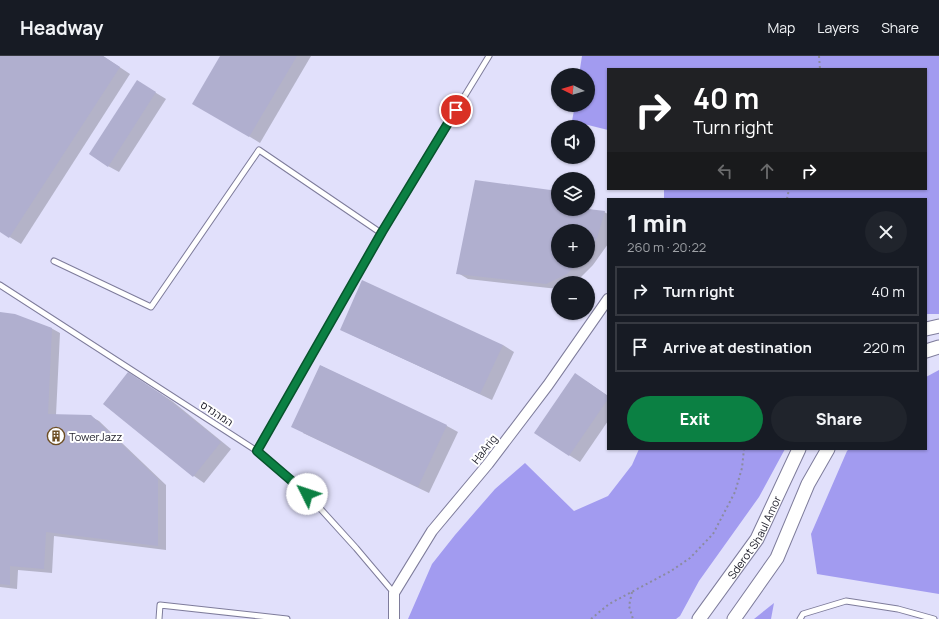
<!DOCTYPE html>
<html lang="en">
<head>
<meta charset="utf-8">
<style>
  :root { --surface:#171b24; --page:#20242c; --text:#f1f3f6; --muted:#9ea1a6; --line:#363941; --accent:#0b8043 }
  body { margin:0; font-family:Manrope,Heebo,sans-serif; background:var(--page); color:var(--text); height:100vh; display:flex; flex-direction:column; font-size:15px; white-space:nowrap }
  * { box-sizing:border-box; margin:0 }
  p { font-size:13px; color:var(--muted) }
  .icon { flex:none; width:22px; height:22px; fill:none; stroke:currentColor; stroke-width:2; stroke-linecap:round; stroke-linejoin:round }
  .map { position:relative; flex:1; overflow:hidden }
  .details { position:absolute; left:607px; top:142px; width:320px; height:252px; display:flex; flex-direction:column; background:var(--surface); border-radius:0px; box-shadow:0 1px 3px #0004 }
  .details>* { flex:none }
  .hud { position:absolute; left:607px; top:12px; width:320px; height:122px; border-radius:0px; box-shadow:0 1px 3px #0004; background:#202124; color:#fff; overflow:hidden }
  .needle { width:26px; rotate:275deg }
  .tools { position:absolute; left:551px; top:12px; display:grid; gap:8px }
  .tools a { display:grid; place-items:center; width:44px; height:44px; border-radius:50%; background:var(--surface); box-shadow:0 1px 3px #0004; font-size:20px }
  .pin { position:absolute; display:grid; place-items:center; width:34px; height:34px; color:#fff; margin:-17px; border:2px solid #fff; border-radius:50%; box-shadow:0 1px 4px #0007 }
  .me { position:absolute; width:44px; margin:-22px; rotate:311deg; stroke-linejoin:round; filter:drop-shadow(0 0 3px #0008) }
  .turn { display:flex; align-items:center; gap:14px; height:84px; padding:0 20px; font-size:18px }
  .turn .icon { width:52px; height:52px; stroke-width:2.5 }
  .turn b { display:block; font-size:28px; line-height:34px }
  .lanes { display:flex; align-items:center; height:38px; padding:0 20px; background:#0003; justify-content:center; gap:20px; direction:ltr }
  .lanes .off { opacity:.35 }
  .round { display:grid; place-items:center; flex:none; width:42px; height:42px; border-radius:21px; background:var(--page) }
  .headline { display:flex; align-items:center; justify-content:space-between; height:68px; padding:0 20px }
  h1 { font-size:24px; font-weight:800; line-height:30px }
  .cta { display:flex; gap:8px; margin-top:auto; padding:8px 20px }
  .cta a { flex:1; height:46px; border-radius:24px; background:var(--accent); color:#fff; font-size:16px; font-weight:800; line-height:46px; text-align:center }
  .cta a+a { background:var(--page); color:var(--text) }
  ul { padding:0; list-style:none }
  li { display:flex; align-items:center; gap:12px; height:50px; margin:0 8px 6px; padding:0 12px; border:2px solid var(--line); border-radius:0px }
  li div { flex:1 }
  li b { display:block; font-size:15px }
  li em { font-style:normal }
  header { display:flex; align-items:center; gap:24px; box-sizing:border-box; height:56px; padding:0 20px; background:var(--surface); border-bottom:1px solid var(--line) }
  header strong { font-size:19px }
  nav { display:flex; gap:22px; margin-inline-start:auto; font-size:14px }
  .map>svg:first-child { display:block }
  .forest { fill:#a29bf0 }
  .shadow { fill:#0003; fill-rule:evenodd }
  .building { fill:#b0afcf }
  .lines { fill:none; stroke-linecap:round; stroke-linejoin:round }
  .service-casing { stroke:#7e7c9b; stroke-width:7 }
  .minor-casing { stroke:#7e7c9b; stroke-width:12 }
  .tertiary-casing { stroke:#7e7c9b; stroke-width:15 }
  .path { stroke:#8b8b9f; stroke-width:2; stroke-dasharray:2 3; stroke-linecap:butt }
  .service { stroke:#fff; stroke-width:5 }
  .minor { stroke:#fff; stroke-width:10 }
  .tertiary { stroke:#fff; stroke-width:13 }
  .route-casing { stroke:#07532c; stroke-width:10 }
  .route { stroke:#0b8043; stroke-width:7 }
  .labels { text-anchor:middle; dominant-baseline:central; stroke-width:4; stroke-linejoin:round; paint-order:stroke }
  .street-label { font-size:11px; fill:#1d1d29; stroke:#fff }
  .poi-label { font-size:11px; fill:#1d1d29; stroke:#fff; text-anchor:start }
</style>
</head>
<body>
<header>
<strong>Headway</strong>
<nav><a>Map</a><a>Layers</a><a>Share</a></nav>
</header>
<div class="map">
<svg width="939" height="563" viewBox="0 0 939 563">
  <rect width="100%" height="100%" fill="#e1e0fb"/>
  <!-- forest -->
  <g class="forest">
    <path d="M582,0H939V258H926V143H664V133H926V13H608V74L572,65L575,49H588V19H579Z"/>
    <path d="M939,314V538L817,518L811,478L847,395L849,393H926V321Z"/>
    <path d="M639,393H785L759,441L699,525L680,560L676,563H408L432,508L455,479L495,433L525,407L574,455L608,440L632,409Z"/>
    <path d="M774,547L771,563H754Z"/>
  </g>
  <!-- shadow -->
  <g class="shadow">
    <path d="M0,0H103L130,18L21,188L0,175Z"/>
    <path d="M221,0H311L260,87L194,47Z"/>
    <path d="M148,32L166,43L119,116L108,110Z"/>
    <path d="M558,136V153H587L604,156L608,158V188L593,209L578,224L572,227H558V233L468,223L458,217ZM558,175H588V205H558Z"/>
    <path d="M0,257L51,272L60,277L56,359L90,360L99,365L166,429V494L54,480L52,517L18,514L17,533L0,531Z"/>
    <path d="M352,279L503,289L514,296L492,344Z"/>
    <path d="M321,310L447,370L458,376L429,437L303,377Z"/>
    <path d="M139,324L172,345L231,393L204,427L194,420L104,348Z"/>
    <path d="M586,325L608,340V365L580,406L569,399Z"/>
  </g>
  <!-- building -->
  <g class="building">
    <path d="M0,0H103L120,11L9,182L0,176Z"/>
    <path d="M220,0H297L249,81L192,48Z"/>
    <path d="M137,24L156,36L108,111L89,98Z"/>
    <path d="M475,124L558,135V153H588L605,155L597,182L588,195V175H558V205H580L567,218L546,228L456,218Z"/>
    <path d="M362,224L503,289L480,338L340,274Z"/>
    <path d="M0,256L15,258L52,272L48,358L91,359L158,423V490L46,476L44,513L10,510V529L0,528Z"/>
    <path d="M320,309L447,369L418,431L291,371Z"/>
    <path d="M128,316L161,338L221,386L193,421L103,348Z"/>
    <path d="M575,317L608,340V343L569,400L534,377Z"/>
  </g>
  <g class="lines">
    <defs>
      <g id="service">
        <path d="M54,205L151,251L259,94L381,177"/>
        <path d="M0,229L257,395L307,438L356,492L394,537"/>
        <path d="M257,395L381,177L489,0"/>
        <path d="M159,563L160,549L287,563"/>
        <path d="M800,563L803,558L846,545L898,553L934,563"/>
      </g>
      <path id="minor" d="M394,563V537L432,475L488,408L548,329L608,243"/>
      <g id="tertiary">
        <path d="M926,273L939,270"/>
        <path d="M926,295L939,291"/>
        <path id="s1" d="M699,563L757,483L799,393"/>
        <path d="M734,563L777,502L808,428L828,393"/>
      </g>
    </defs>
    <!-- service casing -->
    <use href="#service" class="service-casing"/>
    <!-- minor casing -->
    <use href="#minor" class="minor-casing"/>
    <!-- tertiary casing -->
    <use href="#tertiary" class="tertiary-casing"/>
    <!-- path -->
    <g class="path">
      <path d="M819,0L820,13"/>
      <path d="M787,143L789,133"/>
      <path d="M632,536L629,550L633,563"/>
      <path d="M591,563L609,548L671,515L690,502L713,478L735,436L742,412L744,393"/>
    </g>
    <!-- service -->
    <use href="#service" class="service"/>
    <!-- minor -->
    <use href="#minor" class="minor"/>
    <!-- tertiary -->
    <use href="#tertiary" class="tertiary"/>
  </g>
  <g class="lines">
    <defs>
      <path id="route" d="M307,438L257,395L382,176L456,54"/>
    </defs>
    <!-- route casing -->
    <use href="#route" class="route-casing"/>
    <!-- route -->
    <use href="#route" class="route"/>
  </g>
  <!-- icons -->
  <defs>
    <symbol id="building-ring" viewBox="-11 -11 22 22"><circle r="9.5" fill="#fff" stroke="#6e4f25" stroke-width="1.5"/><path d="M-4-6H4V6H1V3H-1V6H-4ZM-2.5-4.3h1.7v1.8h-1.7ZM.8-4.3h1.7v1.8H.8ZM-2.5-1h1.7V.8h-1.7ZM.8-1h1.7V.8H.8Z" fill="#6e4f25"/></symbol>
  </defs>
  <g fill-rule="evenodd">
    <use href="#building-ring" x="46" y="370" width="20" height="20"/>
  </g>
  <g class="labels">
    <!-- street labels -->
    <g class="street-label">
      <text transform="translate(217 357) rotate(33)">המהנדס</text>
      <text transform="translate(484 393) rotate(-52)">HaArig</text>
      <text stroke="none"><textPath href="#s1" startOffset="99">Sderot Shaul Amor</textPath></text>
    </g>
    <!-- poi labels -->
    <g class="poi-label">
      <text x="69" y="380">TowerJazz</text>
    </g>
  </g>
</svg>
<div class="tools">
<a><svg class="needle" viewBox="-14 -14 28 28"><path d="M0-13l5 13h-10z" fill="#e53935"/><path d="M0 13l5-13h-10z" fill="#9ea1a6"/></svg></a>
<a><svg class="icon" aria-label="sound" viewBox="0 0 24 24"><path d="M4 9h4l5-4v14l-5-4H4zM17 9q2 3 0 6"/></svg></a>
<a><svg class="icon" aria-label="layers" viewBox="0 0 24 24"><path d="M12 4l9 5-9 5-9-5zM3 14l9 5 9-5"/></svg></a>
<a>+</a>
<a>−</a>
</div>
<div class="pin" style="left:456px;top:54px;background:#d93025"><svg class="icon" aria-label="arrive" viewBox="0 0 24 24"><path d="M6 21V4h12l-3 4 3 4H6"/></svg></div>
<svg class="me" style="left:307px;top:438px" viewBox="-20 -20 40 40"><circle r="19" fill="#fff"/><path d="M0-13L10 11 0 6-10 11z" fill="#0b8043"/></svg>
<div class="hud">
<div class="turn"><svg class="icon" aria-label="right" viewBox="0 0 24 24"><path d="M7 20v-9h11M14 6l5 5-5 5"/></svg><div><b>40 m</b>Turn right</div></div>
<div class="lanes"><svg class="icon off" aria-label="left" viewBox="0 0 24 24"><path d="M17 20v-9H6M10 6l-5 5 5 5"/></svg><svg class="icon off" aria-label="ahead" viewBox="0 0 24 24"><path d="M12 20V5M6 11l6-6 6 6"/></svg><svg class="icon" aria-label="right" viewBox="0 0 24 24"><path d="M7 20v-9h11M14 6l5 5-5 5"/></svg></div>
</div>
<section class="details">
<div class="headline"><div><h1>1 min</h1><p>260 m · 20:22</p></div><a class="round"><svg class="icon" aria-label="close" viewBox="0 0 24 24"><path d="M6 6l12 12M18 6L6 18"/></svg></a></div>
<ul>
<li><svg class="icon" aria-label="right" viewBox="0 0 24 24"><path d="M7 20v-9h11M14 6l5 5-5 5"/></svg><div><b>Turn right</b></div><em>40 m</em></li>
<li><svg class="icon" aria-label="arrive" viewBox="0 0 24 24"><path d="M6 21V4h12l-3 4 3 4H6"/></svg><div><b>Arrive at destination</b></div><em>220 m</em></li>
</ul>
<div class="cta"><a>Exit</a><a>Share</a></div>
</section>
</div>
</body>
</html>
